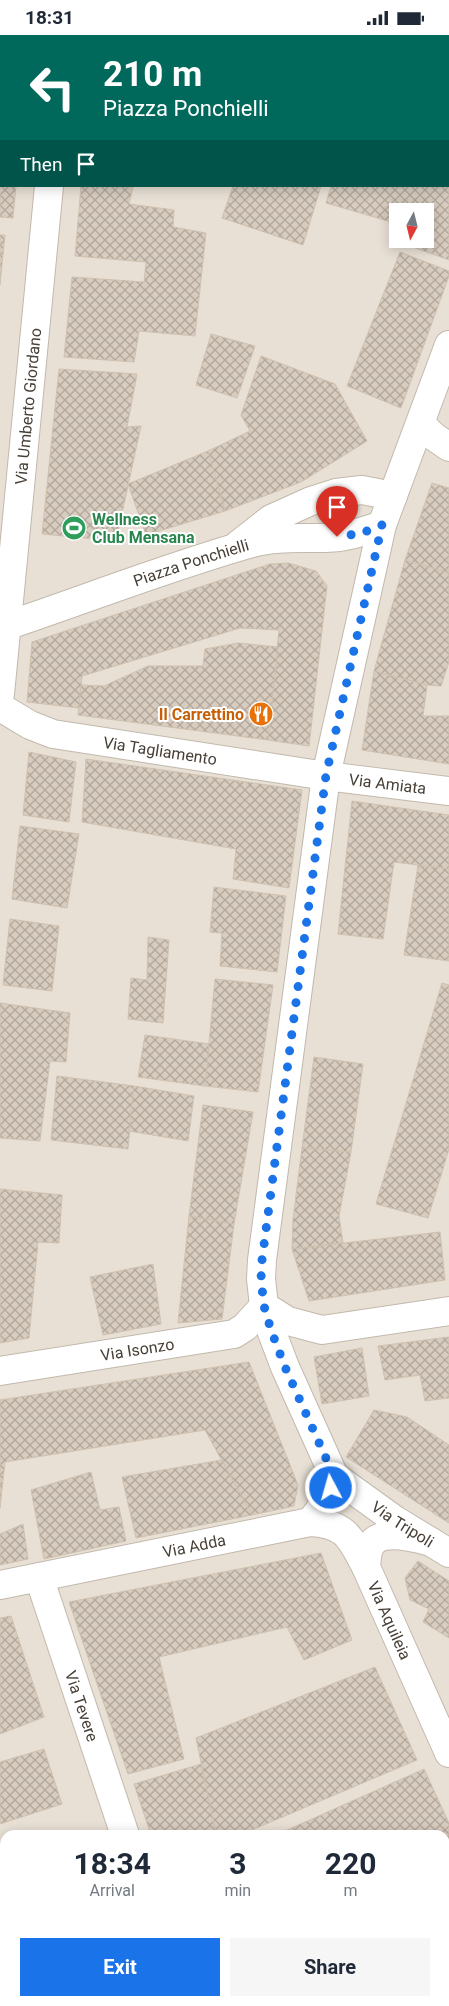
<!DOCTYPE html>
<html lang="en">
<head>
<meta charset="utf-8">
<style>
  :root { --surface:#fff; --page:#f6f6f7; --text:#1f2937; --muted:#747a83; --accent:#1a73e8 }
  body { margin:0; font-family:Roboto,sans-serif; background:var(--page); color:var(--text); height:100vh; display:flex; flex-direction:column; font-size:19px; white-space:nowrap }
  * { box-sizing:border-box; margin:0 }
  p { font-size:16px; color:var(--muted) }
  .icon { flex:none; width:28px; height:28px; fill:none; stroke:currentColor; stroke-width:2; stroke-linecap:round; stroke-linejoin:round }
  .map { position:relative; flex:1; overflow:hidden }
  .drawer { position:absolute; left:0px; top:1795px; width:450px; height:176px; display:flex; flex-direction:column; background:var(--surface); border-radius:15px 15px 0 0; box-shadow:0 2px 12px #0003 }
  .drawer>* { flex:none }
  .top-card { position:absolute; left:0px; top:0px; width:450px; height:152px; box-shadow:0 2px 12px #0003; background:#00695c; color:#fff; overflow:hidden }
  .needle { width:32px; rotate:187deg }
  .controls { position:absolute; left:389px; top:168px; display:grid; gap:10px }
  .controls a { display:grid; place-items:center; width:45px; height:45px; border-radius:0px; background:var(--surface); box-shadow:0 2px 12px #0003; font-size:25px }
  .pin { position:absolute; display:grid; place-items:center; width:42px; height:42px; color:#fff; margin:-51px -21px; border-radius:50% 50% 50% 0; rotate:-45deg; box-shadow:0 0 5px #0007 }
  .pin .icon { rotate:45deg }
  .me { position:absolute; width:55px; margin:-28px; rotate:354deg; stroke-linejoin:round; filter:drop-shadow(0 0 4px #0008) }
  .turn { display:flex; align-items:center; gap:18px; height:105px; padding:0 20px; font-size:22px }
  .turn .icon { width:65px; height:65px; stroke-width:2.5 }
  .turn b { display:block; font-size:35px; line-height:42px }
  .then { display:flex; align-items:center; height:48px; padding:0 20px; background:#0003; gap:10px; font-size:19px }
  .eta { display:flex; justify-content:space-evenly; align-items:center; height:85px; text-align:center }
  .eta b { font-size:30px; font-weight:700; line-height:35px }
  .cta { display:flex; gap:10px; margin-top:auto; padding:10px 20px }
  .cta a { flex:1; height:58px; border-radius:0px; background:var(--accent); color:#fff; font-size:20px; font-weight:700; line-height:58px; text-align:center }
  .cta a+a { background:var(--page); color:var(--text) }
  .status { display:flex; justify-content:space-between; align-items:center; height:35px; padding:0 25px; background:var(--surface); direction:ltr }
  .status svg { height:14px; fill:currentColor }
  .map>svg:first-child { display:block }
  .residential { fill:#e8e0d5; fill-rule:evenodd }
  .building { fill:url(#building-cross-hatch); stroke:#d0c1af }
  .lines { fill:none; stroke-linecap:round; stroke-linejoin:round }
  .minor-casing { stroke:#c2b9ac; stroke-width:30 }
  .minor { stroke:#fff; stroke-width:28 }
  .route { stroke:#1a73e8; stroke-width:9; stroke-dasharray:0 16.2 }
  .labels { text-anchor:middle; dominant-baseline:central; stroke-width:4; stroke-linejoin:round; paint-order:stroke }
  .street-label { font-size:16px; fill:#473f36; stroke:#fff }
  .leisure-label { font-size:16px; font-weight:bold; fill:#27864d; stroke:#fff; text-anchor:start }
  .food-label { font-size:16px; font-weight:bold; fill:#c56008; stroke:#fff; text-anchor:end }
</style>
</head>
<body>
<div class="status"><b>18:31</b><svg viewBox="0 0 49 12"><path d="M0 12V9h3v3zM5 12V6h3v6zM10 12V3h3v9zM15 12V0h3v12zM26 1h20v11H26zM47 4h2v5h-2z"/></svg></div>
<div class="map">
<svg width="449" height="1971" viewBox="0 0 449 1971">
  <defs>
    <pattern id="building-cross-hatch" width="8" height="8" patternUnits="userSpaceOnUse" patternTransform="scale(1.25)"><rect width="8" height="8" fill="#d8ccbf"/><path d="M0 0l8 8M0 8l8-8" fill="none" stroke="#b1a79c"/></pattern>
  </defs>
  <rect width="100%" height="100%" fill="#f3efe7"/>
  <!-- residential -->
  <path class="residential" d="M0,0H449V1971H0ZM1,1H449V151H1ZM398,176H425V204H398ZM5,1800H445V1966H5Z"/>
  <!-- building -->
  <g class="building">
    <path d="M362,0H409L361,1Z"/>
    <path d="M0,60L1,151H16L13,183L0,182Z"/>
    <path d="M449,135V225L410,211L412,204H425V176H398V189L326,168L331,151H449Z"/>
    <path d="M81,151L133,152L129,169L174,175L173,192L206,198L195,301L139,296L134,327L64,322L72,242L144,247L146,227L75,221Z"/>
    <path d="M233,151H321L303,210L222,183Z"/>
    <path d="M0,200H5L0,250Z"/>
    <path d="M400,217L449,236V241L401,373L347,351Z"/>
    <path d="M211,299L255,311L237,363L196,350Z"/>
    <path d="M261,321L335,349L367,406L301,447L225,476L208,416L250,396L241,380Z"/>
    <path d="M59,334L137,339L127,392L141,391L116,506L42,499Z"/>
    <path d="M208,416L225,476L146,500L128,449Z"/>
    <path d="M432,448L449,453V538L405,525Z"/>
    <path d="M405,525L449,538V627L441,651L427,650L374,636Z"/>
    <path d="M288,528L316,536L327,551L309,711L268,705L279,595L240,593L82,641L79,673L27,667L32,607L270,529Z"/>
    <path d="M238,608L278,612L268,705L78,680L81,650L104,651L148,631H203L205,614Z"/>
    <path d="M374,636L427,650L423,681H449V729L362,715Z"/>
    <path d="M29,717L76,727L69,787L23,780Z"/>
    <path d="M86,724L302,755L289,853L233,844L236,814L82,787Z"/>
    <path d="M352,766L449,780V834L394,827L383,904L338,899Z"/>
    <path d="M20,791L79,799L67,873L12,864Z"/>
    <path d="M418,830L449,834V926L404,920Z"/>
    <path d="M214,852L286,861L277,937L220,931L222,898L210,897Z"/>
    <path d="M10,884L59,891L52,956L3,950Z"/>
    <path d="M148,902L169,905L163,988L128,984L131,943L147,945Z"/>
    <path d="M215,944L273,950L258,1057L205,1051Z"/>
    <path d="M442,948L449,950V1114L428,1183L376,1169Z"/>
    <path d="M0,968L70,978L66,1027L50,1026L40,1106L0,1103Z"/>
    <path d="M145,1000L209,1009L205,1051L138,1042Z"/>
    <path d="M314,1022L363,1029L351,1117L302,1113Z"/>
    <path d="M57,1041L134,1051L128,1114L51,1105Z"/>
    <path d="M134,1051L194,1061L188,1106L129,1096Z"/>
    <path d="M203,1070L253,1077L234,1189L189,1181Z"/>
    <path d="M302,1113L351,1117L339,1181L343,1208L292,1214L293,1184Z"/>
    <path d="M0,1154L62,1160L59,1208L38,1207L29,1303L0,1308Z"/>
    <path d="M189,1181L234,1189L222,1284L178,1288Z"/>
    <path d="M440,1197L445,1245L309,1266L292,1214Z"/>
    <path d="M153,1229L161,1289L103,1300L90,1242Z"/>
    <path d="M449,1302V1363L425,1366L420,1340L385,1345L378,1311Z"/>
    <path d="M362,1313L369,1361L322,1369L314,1322Z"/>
    <path d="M249,1327L298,1450L294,1471L252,1480L205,1395L5,1427L0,1473V1365Z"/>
    <path d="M374,1375L407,1382L449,1410V1488L346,1422Z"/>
    <path d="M222,1425L252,1480L136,1503L122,1442Z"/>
    <path d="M91,1437L100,1475L119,1472L126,1506L44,1524L31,1455Z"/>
    <path d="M23,1489L28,1524L0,1530V1499Z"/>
    <path d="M321,1518L352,1605L304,1625L287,1592L159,1622L184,1724L128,1739L69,1567Z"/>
    <path d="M418,1526L449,1546V1603L423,1587L429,1574L410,1565L405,1543Z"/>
    <path d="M11,1581L44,1682L0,1699V1583Z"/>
    <path d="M375,1632L417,1725L240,1800H216L196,1703Z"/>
    <path d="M44,1714L62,1769L0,1789V1727Z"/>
    <path d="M201,1729L216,1798L210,1800H151L134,1749Z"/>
    <path d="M424,1734L449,1788V1812L445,1814V1800H276Z"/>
    <path d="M449,1870V1971H382L393,1966H445V1871Z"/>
    <path d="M71,1966H141L142,1971H73Z"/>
    <path d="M203,1966H339L341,1971H204Z"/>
  </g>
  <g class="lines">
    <defs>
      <g id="minor">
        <path d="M99,0L103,1"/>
        <path d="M64,1V0"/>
        <path d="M261,1V0"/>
        <path d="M421,389L433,401L449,412"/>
        <path d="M239,509L271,484L311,466L336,458L362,455L393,461"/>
        <path id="s1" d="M0,593C84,565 167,532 252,508C281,500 310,505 339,502C354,500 368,495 382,490"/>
        <path id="s2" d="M0,659L49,151"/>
        <path id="s3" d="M0,672L30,690L53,699L326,741L449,756"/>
        <path d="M264,1271L288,1286L322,1295L449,1276"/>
        <path id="s4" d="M0,1336L234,1299L245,1292L264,1271"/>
        <path id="s5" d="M334,1441L395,1485L449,1518"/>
        <path d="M310,1487C323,1473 329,1459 334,1441L285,1332L271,1295L264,1271L261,1244L262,1225L326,741L382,490L449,310"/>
        <path id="s6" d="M431,1507C416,1503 387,1495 374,1506C367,1512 367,1523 366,1532L449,1718"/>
        <path id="s7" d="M39,1542L125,1800"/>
        <path id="s8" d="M0,1550L310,1487C346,1489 350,1502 366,1532"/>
        <path d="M180,1966L182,1971"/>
      </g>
    </defs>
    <!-- minor casing -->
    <use href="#minor" class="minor-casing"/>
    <!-- minor -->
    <use href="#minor" class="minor"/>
  </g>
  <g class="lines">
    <!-- route -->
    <path class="route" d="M331,1453L334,1441L285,1332L271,1295L264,1271L261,1244L262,1225L326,740L382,490L362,498L337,502"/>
  </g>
  <!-- icons -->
  <defs>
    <symbol id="stadium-disc" viewBox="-11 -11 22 22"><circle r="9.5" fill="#2e9e5b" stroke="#fff"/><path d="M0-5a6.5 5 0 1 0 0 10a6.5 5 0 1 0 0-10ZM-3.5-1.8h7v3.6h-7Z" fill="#fff"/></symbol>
    <symbol id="restaurant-disc" viewBox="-11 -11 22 22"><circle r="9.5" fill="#e8710a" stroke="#fff"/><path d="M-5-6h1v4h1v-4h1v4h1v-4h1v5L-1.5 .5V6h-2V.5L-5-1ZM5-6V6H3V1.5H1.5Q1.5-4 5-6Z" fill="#fff"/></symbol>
  </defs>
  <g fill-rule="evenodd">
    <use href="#stadium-disc" x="60" y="479" width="28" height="28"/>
    <use href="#restaurant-disc" x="247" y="665" width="28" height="28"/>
  </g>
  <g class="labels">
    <!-- street labels -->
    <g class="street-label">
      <text stroke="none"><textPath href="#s2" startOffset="289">Via Umberto Giordano</textPath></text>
      <text stroke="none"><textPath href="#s1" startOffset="202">Piazza Ponchielli</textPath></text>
      <text stroke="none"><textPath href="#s3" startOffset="168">Via Tagliamento</textPath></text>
      <text stroke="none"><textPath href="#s3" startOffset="398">Via Amiata</textPath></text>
      <text stroke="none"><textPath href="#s4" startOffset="139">Via Isonzo</textPath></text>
      <text stroke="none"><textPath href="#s5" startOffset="84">Via Tripoli</textPath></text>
      <text stroke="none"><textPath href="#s8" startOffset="198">Via Adda</textPath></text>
      <text stroke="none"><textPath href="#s6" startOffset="145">Via Aquileia</textPath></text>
      <text stroke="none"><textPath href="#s7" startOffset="136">Via Tevere</textPath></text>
    </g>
    <!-- leisure labels -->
    <g class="leisure-label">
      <text x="92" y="484">Wellness<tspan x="92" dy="18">Club Mensana</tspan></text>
    </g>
    <!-- food labels -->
    <g class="food-label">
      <text x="244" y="679">Il Carrettino</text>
    </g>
  </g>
</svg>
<div class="controls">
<a><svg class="needle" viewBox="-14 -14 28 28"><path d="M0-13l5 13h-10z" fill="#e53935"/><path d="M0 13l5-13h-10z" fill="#747a83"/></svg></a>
</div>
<div class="pin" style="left:337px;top:502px;background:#d93025"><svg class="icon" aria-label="arrive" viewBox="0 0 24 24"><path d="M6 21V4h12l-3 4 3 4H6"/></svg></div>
<svg class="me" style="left:331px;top:1453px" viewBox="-20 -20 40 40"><circle r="17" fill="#1a73e8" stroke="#fff" stroke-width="3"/><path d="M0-11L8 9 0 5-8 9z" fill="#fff"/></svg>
<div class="top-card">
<div class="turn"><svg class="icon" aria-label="left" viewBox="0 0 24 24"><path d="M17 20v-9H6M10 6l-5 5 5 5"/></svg><div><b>210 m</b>Piazza Ponchielli</div></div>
<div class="then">Then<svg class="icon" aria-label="arrive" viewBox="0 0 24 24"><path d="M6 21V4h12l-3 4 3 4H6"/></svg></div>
</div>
<section class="drawer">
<div class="eta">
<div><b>18:34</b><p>Arrival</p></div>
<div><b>3</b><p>min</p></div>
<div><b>220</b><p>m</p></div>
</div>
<div class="cta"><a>Exit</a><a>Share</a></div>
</section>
</div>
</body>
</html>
